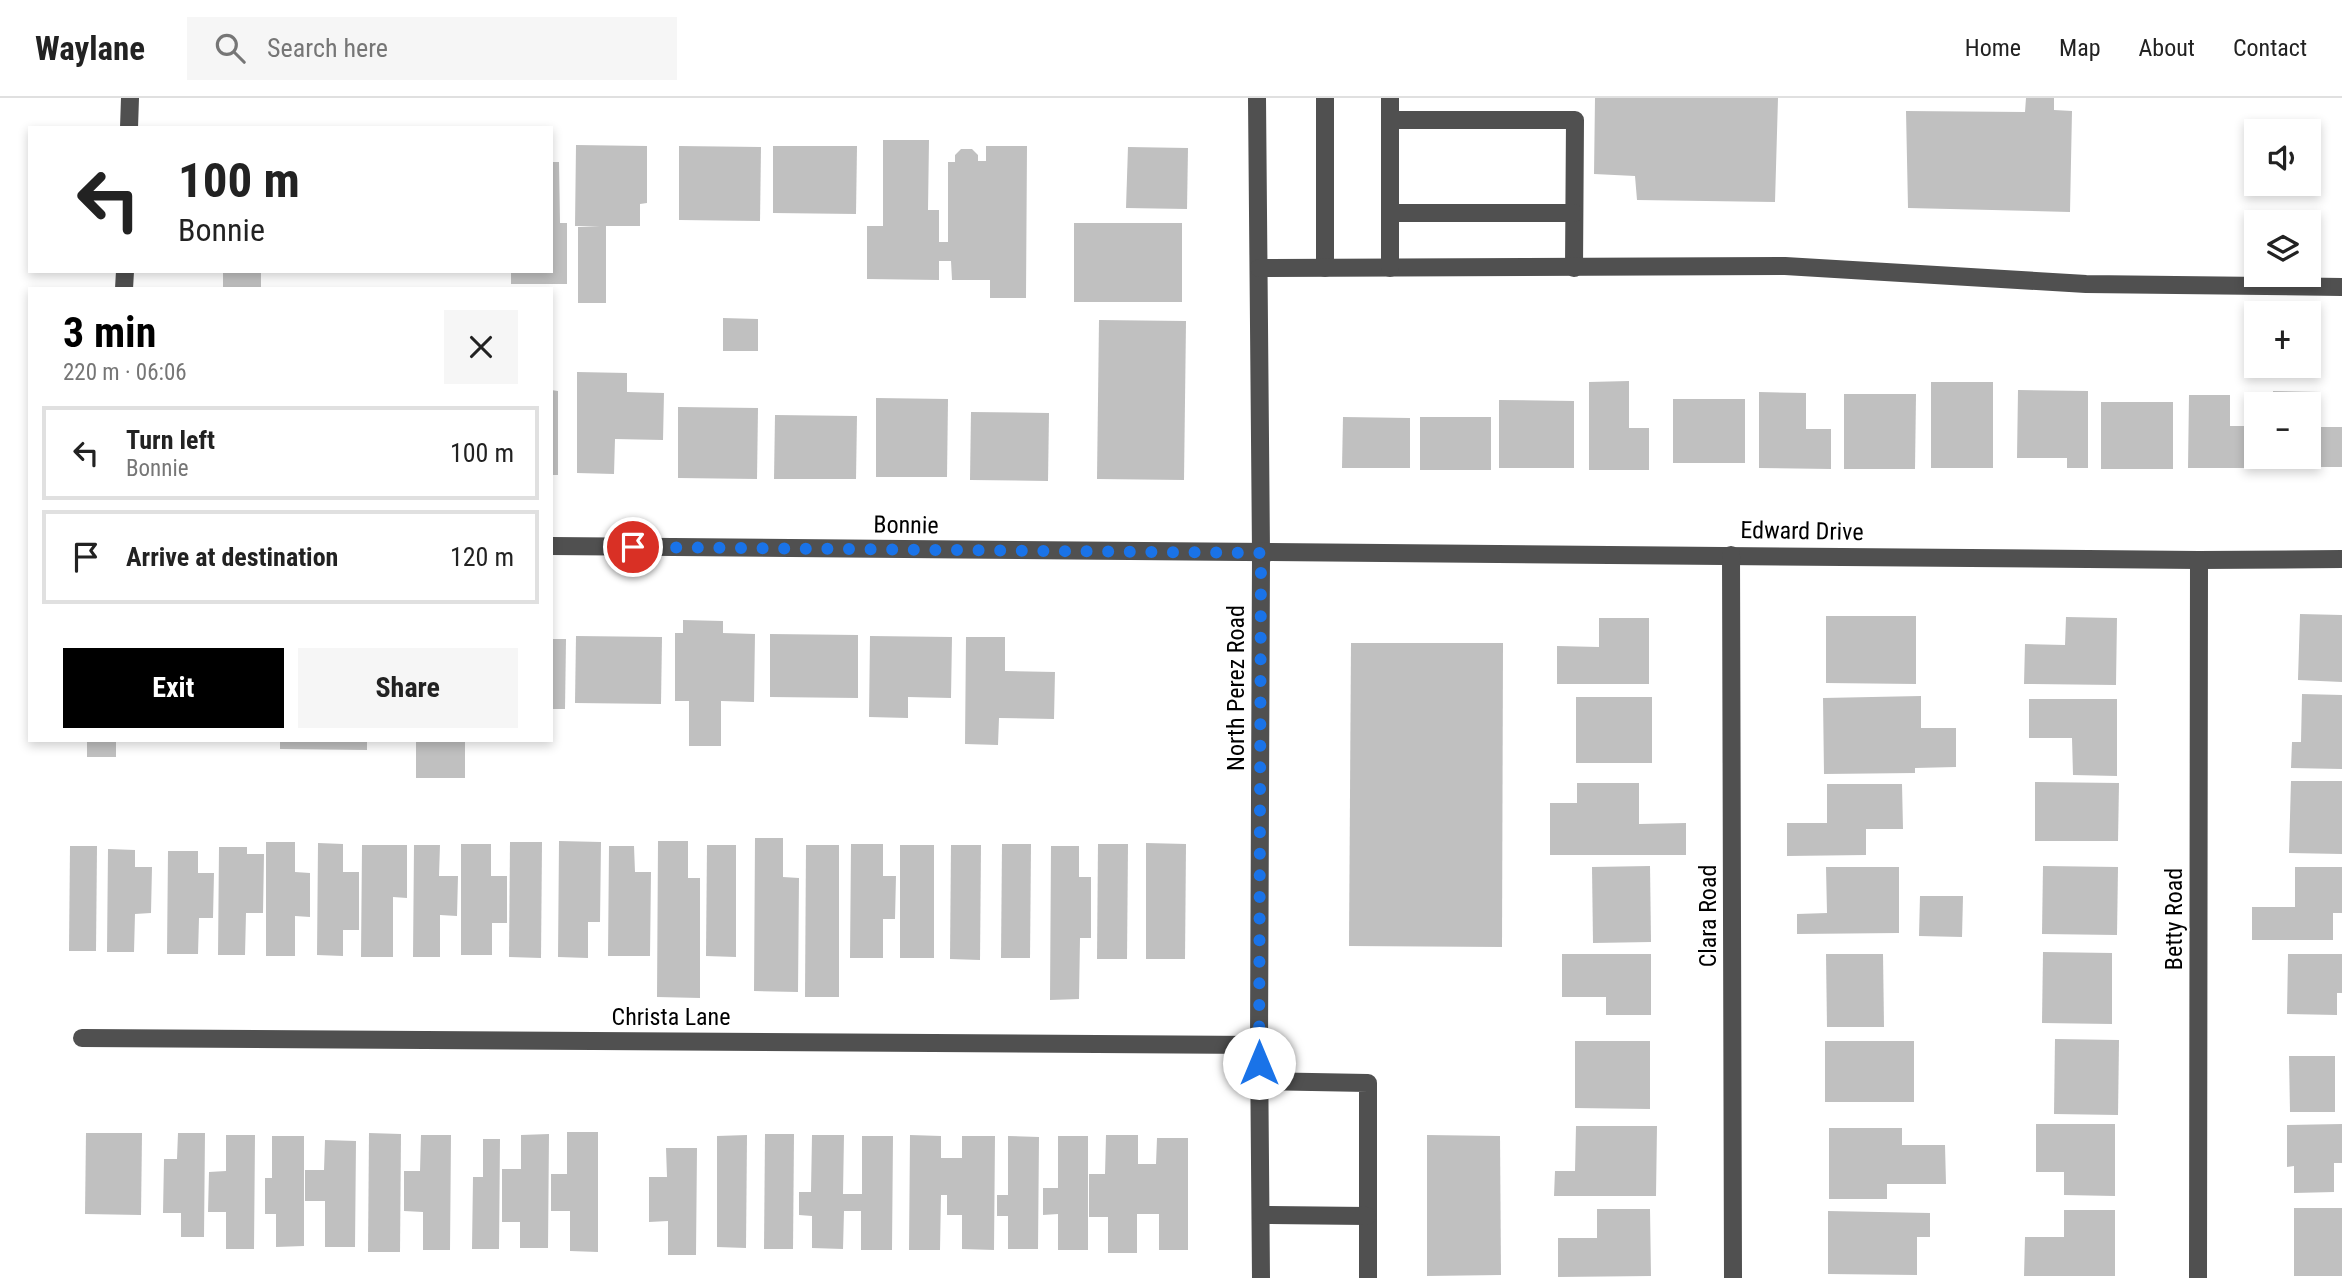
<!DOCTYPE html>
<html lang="en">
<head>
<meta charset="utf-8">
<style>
  :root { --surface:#fff; --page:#f6f6f6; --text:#222; --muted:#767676; --line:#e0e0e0; --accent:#000 }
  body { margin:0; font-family:"Roboto Condensed",sans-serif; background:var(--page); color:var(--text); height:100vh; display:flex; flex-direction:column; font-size:26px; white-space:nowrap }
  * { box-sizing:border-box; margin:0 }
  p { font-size:23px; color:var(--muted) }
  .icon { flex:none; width:38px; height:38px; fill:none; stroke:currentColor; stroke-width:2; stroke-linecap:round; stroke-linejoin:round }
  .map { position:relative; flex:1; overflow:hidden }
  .details { position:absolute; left:28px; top:189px; width:525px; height:455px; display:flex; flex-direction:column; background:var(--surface); border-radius:0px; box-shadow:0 4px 10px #0003 }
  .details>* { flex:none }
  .top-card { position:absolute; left:28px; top:28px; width:525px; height:147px; border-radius:0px; box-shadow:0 4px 10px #0003; background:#fff; color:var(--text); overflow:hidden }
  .tools { position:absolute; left:2244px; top:21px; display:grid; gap:14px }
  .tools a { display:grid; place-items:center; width:77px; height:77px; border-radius:0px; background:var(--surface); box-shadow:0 4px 10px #0003; font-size:35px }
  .pin { position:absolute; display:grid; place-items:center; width:60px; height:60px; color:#fff; margin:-30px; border:4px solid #fff; border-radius:50%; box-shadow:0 2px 7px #0007 }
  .me { position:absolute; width:77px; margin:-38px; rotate:0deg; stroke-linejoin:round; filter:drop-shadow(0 0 5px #0008) }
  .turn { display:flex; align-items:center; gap:24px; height:147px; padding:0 35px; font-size:32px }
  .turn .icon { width:91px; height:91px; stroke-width:2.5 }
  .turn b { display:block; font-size:49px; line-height:60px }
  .round { display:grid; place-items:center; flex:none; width:74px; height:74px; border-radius:0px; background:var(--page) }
  .head { display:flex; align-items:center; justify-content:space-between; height:119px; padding:0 35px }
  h1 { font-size:42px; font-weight:700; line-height:52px; color:var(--accent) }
  .button { display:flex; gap:14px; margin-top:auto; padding:14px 35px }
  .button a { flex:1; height:80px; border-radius:0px; background:var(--accent); color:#fff; font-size:28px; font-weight:700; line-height:80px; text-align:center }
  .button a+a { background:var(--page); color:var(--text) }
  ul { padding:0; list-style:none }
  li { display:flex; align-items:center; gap:21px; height:94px; margin:0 14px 10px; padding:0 21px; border:4px solid var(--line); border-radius:0px }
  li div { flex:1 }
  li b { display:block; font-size:26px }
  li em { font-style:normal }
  header { display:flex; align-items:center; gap:42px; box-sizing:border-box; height:98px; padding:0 35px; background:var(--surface); border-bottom:2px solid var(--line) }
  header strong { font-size:33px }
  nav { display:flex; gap:38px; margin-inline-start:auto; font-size:24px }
  .search { width:490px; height:63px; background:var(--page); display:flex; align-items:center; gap:18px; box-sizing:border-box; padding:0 24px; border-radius:0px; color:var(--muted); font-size:26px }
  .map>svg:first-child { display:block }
  .building { fill:#c0c0c0 }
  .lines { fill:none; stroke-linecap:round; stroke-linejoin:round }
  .minor { stroke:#505050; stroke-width:18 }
  .route { stroke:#1a73e8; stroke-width:12; stroke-dasharray:0 21.6 }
  .labels { text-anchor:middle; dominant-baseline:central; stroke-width:5; stroke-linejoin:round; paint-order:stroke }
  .street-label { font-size:24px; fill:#000; stroke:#fff }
</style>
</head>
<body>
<header>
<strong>Waylane</strong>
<div class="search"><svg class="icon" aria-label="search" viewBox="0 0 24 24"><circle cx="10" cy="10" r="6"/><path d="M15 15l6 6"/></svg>Search here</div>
<nav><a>Home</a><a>Map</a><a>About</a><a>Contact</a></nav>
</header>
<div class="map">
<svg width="2342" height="1180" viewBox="0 0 2342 1180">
  <rect width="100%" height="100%" fill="#fff"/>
  <!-- building -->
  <g class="building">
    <path d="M1595,0H1778L1775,104L1637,102L1635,78L1594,76Z"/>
    <path d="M2026,0H2054V12L2072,13L2070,114L1908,110L1906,13L2025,14Z"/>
    <path d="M883,42H929L928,112H939V144H948V64H955V57L961,51H972L978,57V63H986V48H1027L1026,200H990V182H952L951,163H939V182L867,181V128H883Z"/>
    <path d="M576,47L647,48V105L640,106V128H606V205H578V129L600,128H575Z"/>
    <path d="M679,48L761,49L760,123L679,122Z"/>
    <path d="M773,48H857L856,116L773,115Z"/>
    <path d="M1128,49L1188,50L1187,111L1126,110Z"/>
    <path d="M551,64H559L560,125H567V186H511V173H551Z"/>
    <rect x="1074" y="125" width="108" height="79"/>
    <rect x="223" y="173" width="38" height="18"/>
    <path d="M723,220L758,221V253H723Z"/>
    <path d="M1099,222L1186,223L1184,382L1097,381Z"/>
    <path d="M577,274L627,275V294L664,295L663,342L615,341L614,376L577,375Z"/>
    <path d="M1629,283V330H1649V372H1589V284Z"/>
    <rect x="1931" y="284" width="62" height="86"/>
    <path d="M551,292L558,293V377H551Z"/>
    <path d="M2018,292L2088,293V370H2067V360H2017Z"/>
    <path d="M2273,293L2321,294V329H2342V369H2273V359H2308V306H2273Z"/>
    <path d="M1759,294L1806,295V331H1831V371L1759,370Z"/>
    <path d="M1844,296H1916L1915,371H1844Z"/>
    <path d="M2189,297H2230V328H2256L2258,370H2188Z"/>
    <path d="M876,300L948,301L947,379H876Z"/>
    <rect x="1673" y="301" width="72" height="64"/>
    <path d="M1499,302L1574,303V370H1499Z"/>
    <rect x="2101" y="304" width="72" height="67"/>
    <path d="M678,309L758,310L757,381L678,380Z"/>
    <path d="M971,314L1049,315L1048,383L970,382Z"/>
    <path d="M775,317L857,318L856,381H774Z"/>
    <path d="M1343,319L1410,320V370H1342Z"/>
    <rect x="1420" y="319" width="71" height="53"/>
    <path d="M2300,516L2342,517V584L2298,582Z"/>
    <path d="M1826,518H1916V586L1826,585Z"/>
    <path d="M2066,519L2117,520L2116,587L2024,586L2025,546L2065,547Z"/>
    <path d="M1599,520H1649V586H1557V548L1599,549Z"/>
    <path d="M683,522L723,523V535L755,536L754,604L721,603V648H689V603H675V535H683Z"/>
    <path d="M770,536L858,537V600L770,599Z"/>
    <path d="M576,538L662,539L661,606L575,605Z"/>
    <path d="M870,538L952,539L951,600L908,599V620L869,619Z"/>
    <path d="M966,539H1005V573L1055,574L1054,621L999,620L998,647L965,646Z"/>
    <path d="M551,541H566L565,611H551Z"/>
    <path d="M1351,545H1503L1502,849L1349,848Z"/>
    <path d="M2302,596L2342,597V671L2291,670L2292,644H2301Z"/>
    <path d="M1921,598V630H1956V669L1915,670V675L1824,676L1823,600Z"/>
    <rect x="1576" y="599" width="76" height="66"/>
    <path d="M2029,601H2117V678L2073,677L2072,640H2029Z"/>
    <rect x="87" y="642" width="29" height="17"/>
    <path d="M280,642H367V652L280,651Z"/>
    <rect x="416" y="642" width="49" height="38"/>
    <path d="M2291,683H2342V756L2289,755Z"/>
    <path d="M2035,684L2119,685L2118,743H2035Z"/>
    <path d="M1577,685H1639V726L1686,725V757H1550V705H1577Z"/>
    <path d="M1827,686H1902L1903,731H1866V757L1787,758V725H1827Z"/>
    <path d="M755,740H783V779L799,780L798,894L754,893Z"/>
    <path d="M559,743L601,744L600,824H588V860L558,859Z"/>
    <path d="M658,743H688V780H700V900L657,899Z"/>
    <path d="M266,744H295V774L310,775V819L295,818V858H266Z"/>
    <path d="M510,744H542L541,860L509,859Z"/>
    <path d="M318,745L343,746V774H359V832H343V858L317,857Z"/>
    <path d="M1146,745L1186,746L1185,861H1146Z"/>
    <path d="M461,746H491V778H507V825H492V857H461Z"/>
    <path d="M851,746H883V778H896L895,821H883V860H850Z"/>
    <path d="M1002,746H1031L1030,860H1001Z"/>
    <path d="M1098,746H1128L1127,861H1097Z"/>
    <path d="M362,747H407V800L393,799V859H361Z"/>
    <path d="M414,747H440L439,778H458L457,818L440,817V859H413Z"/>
    <path d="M707,747H736V859L706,858Z"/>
    <path d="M806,747H839V899H805Z"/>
    <rect x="900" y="747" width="34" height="113"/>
    <path d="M951,747H981L980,862L950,861Z"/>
    <path d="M70,748H97L96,853H69Z"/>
    <path d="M609,748H634L635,774H651L650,858H608Z"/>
    <path d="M1051,748H1079V779H1091V840H1080L1079,901L1050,902Z"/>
    <path d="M219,749H247V756H264L263,815H246L245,857H218Z"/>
    <path d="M108,751L135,752V769H152L151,815L135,816L134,854H107Z"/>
    <path d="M168,753H198V775H214L213,820H199L198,856H167Z"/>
    <path d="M1650,768L1651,844L1593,845L1592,769Z"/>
    <path d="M2043,768L2118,769L2117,837L2042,836Z"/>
    <path d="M1826,769H1899V835L1797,836V816L1827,815Z"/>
    <path d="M2295,769H2342V815H2333V842H2252V809H2295Z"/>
    <path d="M1920,798H1963L1962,839L1919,838Z"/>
    <path d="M2043,854L2112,855V926L2042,925Z"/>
    <path d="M1562,856H1651V917H1606V899H1562Z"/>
    <path d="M1826,856H1883L1884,929H1827Z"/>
    <path d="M2288,856H2342V895H2337V917L2287,916Z"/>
    <path d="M2055,941L2119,942L2118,1017L2054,1016Z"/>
    <path d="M1575,943H1650V1011L1575,1010Z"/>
    <rect x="1825" y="943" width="89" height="61"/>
    <path d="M2289,958H2335V1014H2290Z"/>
    <path d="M2036,1026H2115V1098L2064,1097V1074H2036Z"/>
    <path d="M2342,1026V1065H2334V1094L2294,1095V1068L2287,1069V1027Z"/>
    <path d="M1576,1028H1657L1656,1098H1554L1555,1073H1575Z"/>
    <path d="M1829,1030H1902V1047H1945L1946,1086H1887V1101H1829Z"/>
    <path d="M567,1034H598V1154L570,1153V1113H551V1076H567Z"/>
    <path d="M86,1035H142L141,1117L85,1116Z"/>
    <path d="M178,1035H205L204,1139H181V1115H163L164,1061H177Z"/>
    <path d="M369,1035L401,1036L400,1154H368Z"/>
    <path d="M549,1036L548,1150H520V1124H502V1071H521V1037Z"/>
    <path d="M765,1036H794L793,1151H764Z"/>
    <path d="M226,1037H255L254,1151H226V1114H208L209,1074L226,1073Z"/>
    <path d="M421,1037H451L450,1152H423V1114L404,1113V1073H420Z"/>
    <path d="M747,1037L746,1150L717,1149V1038Z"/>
    <path d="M812,1037H844L843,1096H862V1038H893L892,1152H861V1113H844L843,1151L812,1150V1118L799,1117V1094H811Z"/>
    <path d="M910,1037L941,1038V1060H962V1038H995L994,1152L962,1151V1117H947V1097H941L940,1152H909Z"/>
    <path d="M1106,1037H1138V1066H1156L1157,1040H1188V1152H1159V1116H1137V1155H1108V1119H1089V1076H1105Z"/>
    <path d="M1427,1037L1500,1038L1501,1177L1427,1178Z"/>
    <path d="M272,1038H304V1148L276,1149V1116H265V1080H272Z"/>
    <path d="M1008,1038L1039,1039L1038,1151H1008V1118H997V1097H1008Z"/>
    <path d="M1058,1038H1088V1152H1058V1116L1043,1117V1090H1058Z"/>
    <path d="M483,1041H500L499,1151H472L473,1079H483Z"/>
    <path d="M325,1042L356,1043L355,1149H325V1103H305V1072H324Z"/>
    <path d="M666,1050H697L696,1157H668V1123L649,1124V1079H667Z"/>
    <rect x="2294" y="1110" width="48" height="68"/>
    <path d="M1597,1111H1650L1651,1178L1558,1179V1140H1597Z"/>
    <path d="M2064,1112H2115V1178H2024L2025,1139H2064Z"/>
    <path d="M1828,1113L1930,1115V1139H1917V1177L1828,1176Z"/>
  </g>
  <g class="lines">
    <!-- minor -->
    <g class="minor">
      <path d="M1257,0L1261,455L1259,947L1261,1180"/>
      <path d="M1325,0V170"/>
      <path d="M1390,22H1575L1574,170"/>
      <path d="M129,30L130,0"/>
      <path d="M1390,115H1574"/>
      <path d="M1259,170L1785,168L2086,186L2342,189"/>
      <path d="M1390,170V0"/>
      <path d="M124,191L125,173"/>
      <path d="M551,448L2199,462L2342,461"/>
      <path d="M1731,457L1733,1180"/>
      <path d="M82,940L1259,947"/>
      <path d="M1259,983L1368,985V1180"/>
      <path d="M1261,1117L1367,1118"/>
      <path d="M2198,1180L2199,462"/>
    </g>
  </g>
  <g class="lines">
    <!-- route -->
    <path class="route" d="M633,449L1261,455L1259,965"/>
  </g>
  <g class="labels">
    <!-- street labels -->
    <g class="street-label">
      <text transform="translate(906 427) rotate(1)">Bonnie</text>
      <text transform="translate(1802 433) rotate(1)">Edward Drive</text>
      <text transform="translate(1236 590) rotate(-90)">North Perez Road</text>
      <text transform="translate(1708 818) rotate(-90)">Clara Road</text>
      <text transform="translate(2174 821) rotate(-90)">Betty Road</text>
      <text x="671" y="919">Christa Lane</text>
    </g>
  </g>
</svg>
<div class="tools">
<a><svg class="icon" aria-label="sound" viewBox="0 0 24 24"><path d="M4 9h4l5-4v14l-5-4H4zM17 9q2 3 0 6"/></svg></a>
<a><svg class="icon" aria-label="layers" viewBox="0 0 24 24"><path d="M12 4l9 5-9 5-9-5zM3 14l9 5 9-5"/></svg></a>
<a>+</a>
<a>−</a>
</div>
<div class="pin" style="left:633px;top:449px;background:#d93025"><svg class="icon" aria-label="arrive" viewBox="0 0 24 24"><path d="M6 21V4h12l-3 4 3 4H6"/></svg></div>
<svg class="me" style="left:1259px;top:965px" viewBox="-20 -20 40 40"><circle r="19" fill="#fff"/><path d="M0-13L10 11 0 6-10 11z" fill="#1a73e8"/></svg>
<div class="top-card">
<div class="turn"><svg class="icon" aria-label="left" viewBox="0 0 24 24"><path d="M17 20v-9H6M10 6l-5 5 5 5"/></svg><div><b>100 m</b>Bonnie</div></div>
</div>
<section class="details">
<div class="head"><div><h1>3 min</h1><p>220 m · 06:06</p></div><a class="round"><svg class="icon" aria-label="close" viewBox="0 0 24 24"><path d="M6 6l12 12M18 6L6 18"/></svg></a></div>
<ul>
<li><svg class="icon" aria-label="left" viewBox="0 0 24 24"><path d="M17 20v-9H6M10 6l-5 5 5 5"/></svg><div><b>Turn left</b><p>Bonnie</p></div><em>100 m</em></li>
<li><svg class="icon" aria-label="arrive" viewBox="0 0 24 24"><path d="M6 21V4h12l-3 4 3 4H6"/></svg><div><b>Arrive at destination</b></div><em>120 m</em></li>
</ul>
<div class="button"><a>Exit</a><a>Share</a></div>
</section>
</div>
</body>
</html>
